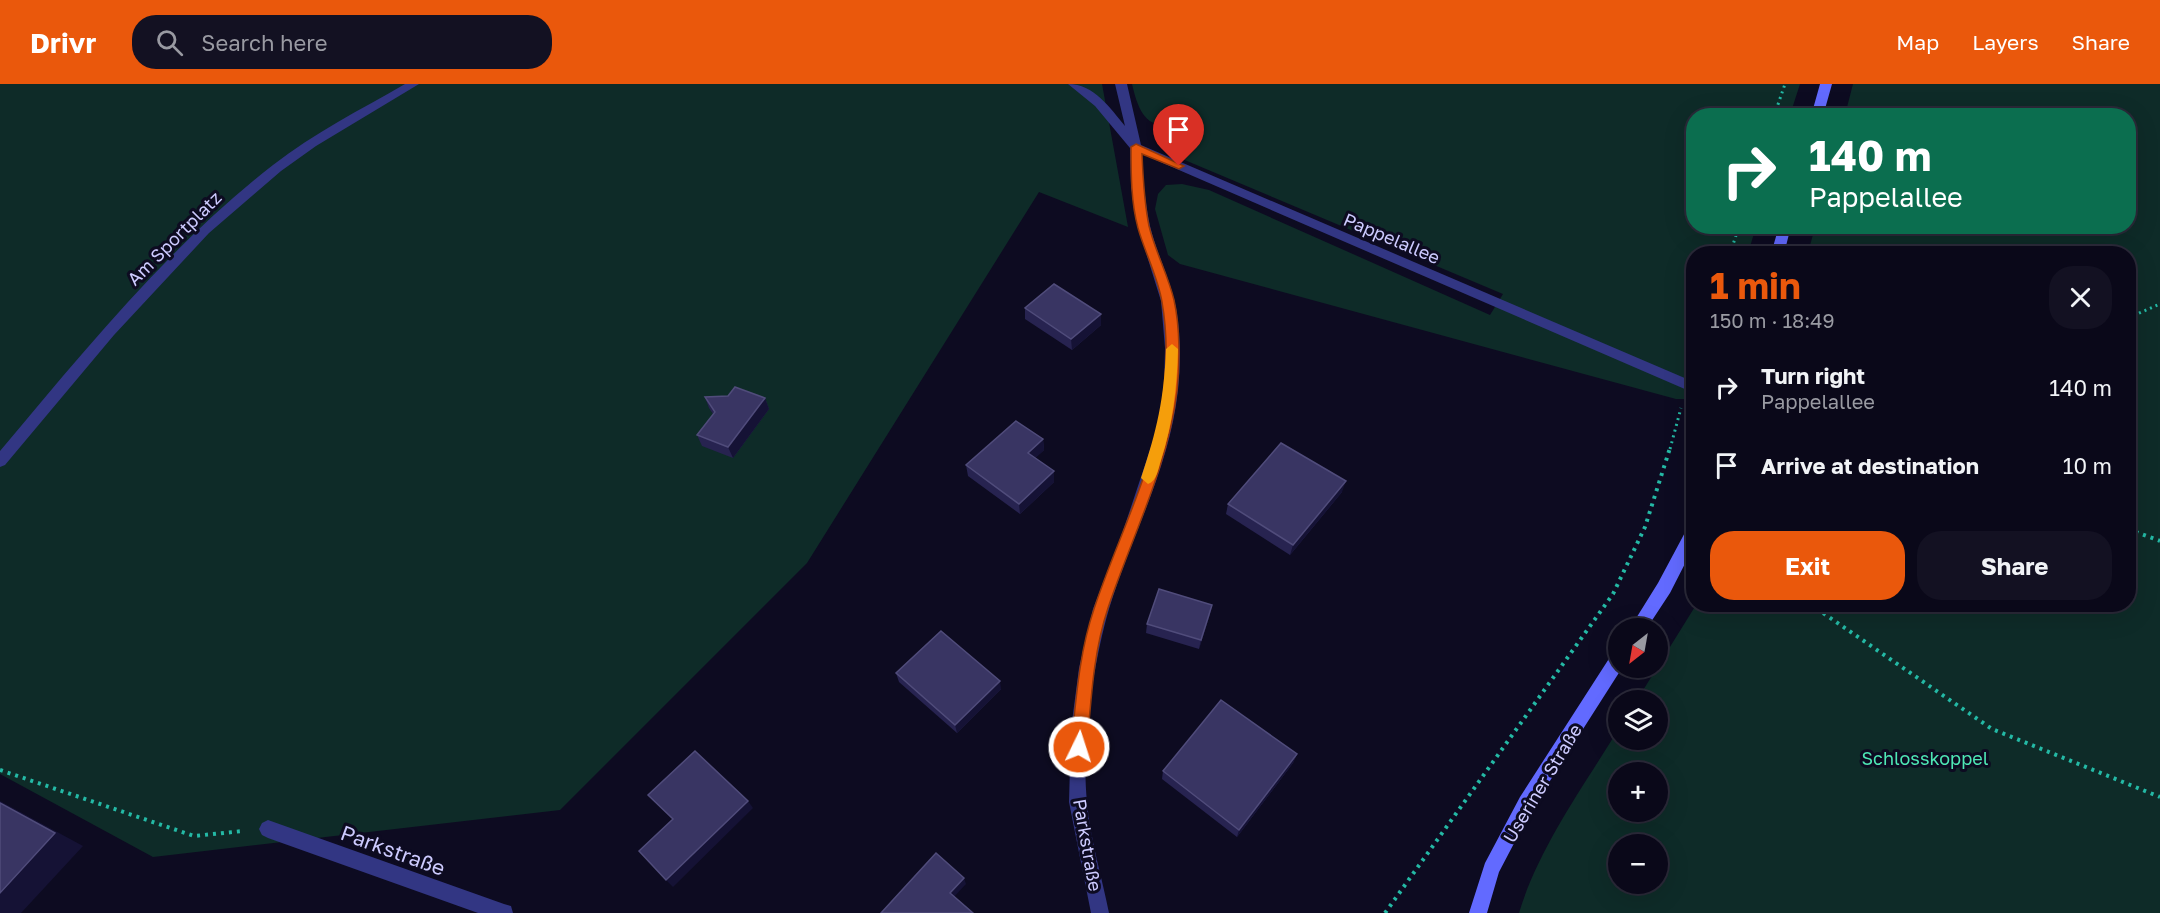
<!DOCTYPE html>
<html lang="en">
<head>
<meta charset="utf-8">
<style>
  :root { --surface:#0a0819; --page:#131122; --text:#f1f3f6; --muted:#999aa2; --line:#2a2938; --accent:#ea580c }
  body { margin:0; font-family:"Golos Text",sans-serif; background:var(--page); color:var(--text); height:100vh; display:flex; flex-direction:column; font-size:22px; white-space:nowrap }
  * { box-sizing:border-box; margin:0 }
  p { font-size:20px; color:var(--muted) }
  .icon { flex:none; width:33px; height:33px; fill:none; stroke:currentColor; stroke-width:2; stroke-linecap:round; stroke-linejoin:round }
  .map { position:relative; flex:1; overflow:hidden }
  .side { position:absolute; left:1686px; top:162px; width:450px; height:366px; display:flex; flex-direction:column; background:var(--surface); border-radius:24px; box-shadow:0 6px 24px #0002,0 0 0 2px var(--line) }
  .side>* { flex:none }
  .guide { position:absolute; left:1686px; top:24px; width:450px; height:126px; border-radius:24px; box-shadow:0 6px 24px #0002,0 0 0 2px var(--line); background:#0b6e4f; color:#fff; overflow:hidden }
  .needle { width:39px; rotate:211deg }
  .buttons { position:absolute; left:1608px; top:534px; display:grid; gap:12px }
  .buttons a { display:grid; place-items:center; width:60px; height:60px; border-radius:50%; background:var(--surface); box-shadow:0 6px 24px #0002,0 0 0 2px var(--line); font-size:30px }
  .pin { position:absolute; display:grid; place-items:center; width:51px; height:51px; color:#fff; margin:-62px -26px; border-radius:50% 50% 50% 0; rotate:-45deg; box-shadow:0 0 6px #0007 }
  .pin .icon { rotate:45deg }
  .me { position:absolute; width:66px; margin:-33px; rotate:4deg; stroke-linejoin:round; filter:drop-shadow(0 0 4px #0008) }
  .turn { display:flex; align-items:center; gap:21px; height:126px; padding:0 24px; font-size:27px }
  .turn .icon { width:78px; height:78px; stroke-width:2.5 }
  .turn b { display:block; font-size:42px; line-height:51px }
  .round { display:grid; place-items:center; flex:none; width:63px; height:63px; border-radius:24px; background:var(--page) }
  .head { display:flex; align-items:center; justify-content:space-between; height:102px; padding:0 24px }
  h1 { font-size:36px; font-weight:700; line-height:45px; color:var(--accent) }
  .action { display:flex; gap:12px; margin-top:auto; padding:12px 24px }
  .action a { flex:1; height:69px; border-radius:24px; background:var(--accent); color:#fff; font-size:24px; font-weight:700; line-height:69px; text-align:center }
  .action a+a { background:var(--page); color:var(--text) }
  ul { padding:0; list-style:none }
  li { display:flex; align-items:center; gap:18px; height:78px; padding:0 24px }
  li div { flex:1 }
  li b { display:block; font-size:22px }
  li em { font-style:normal }
  header { display:flex; align-items:center; gap:36px; box-sizing:border-box; height:84px; padding:0 30px; background:var(--accent); color:#fff }
  header strong { font-size:28px }
  nav { display:flex; gap:33px; margin-inline-start:auto; font-size:21px }
  .search { width:420px; height:54px; background:var(--page); display:flex; align-items:center; gap:15px; box-sizing:border-box; padding:0 21px; border-radius:24px; color:var(--muted); font-size:22px }
  .map>svg:first-child { display:block }
  .green { fill:#0e2b28; fill-rule:evenodd }
  .lines { fill:none; stroke-linecap:round; stroke-linejoin:round }
  .path-far1 { stroke:#24b9a5; stroke-width:3; stroke-dasharray:2 4; stroke-linecap:butt }
  .path { stroke:#24b9a5; stroke-width:4; stroke-dasharray:3 5; stroke-linecap:butt }
  .lane { fill:#323683; fill-rule:evenodd }
  .secondary { fill:#626aff; fill-rule:evenodd }
  .wall { fill:#272350 }
  .shaded-wall { fill:#151235 }
  .building { fill:#393563; stroke:#504c7b; stroke-width:1.5 }
  .route { fill:#ea580c; stroke:#983908; stroke-width:1.5 }
  .slow { fill:#f59e0b }
  .labels { text-anchor:middle; dominant-baseline:central; stroke-width:6; stroke-linejoin:round; paint-order:stroke }
  .street-label { font-size:18px; fill:#cdcbff; stroke:#0d0b21 }
  .park-label { font-size:18px; fill:#4ee8b5; stroke:#0d0b21 }
  .near-street-label { font-size:21px; fill:#cdcbff; stroke:#0d0b21 }
</style>
</head>
<body>
<header>
<strong>Drivr</strong>
<div class="search"><svg class="icon" aria-label="search" viewBox="0 0 24 24"><circle cx="10" cy="10" r="6"/><path d="M15 15l6 6"/></svg>Search here</div>
<nav><a>Map</a><a>Layers</a><a>Share</a></nav>
</header>
<div class="map">
<svg width="2160" height="829" viewBox="0 0 2160 829">
  <rect width="100%" height="100%" fill="#0d0b21"/>
  <!-- green -->
  <g class="green">
    <path d="M0,0H1102L1128,143L1039,108L807,479L560,726L153,773L0,690Z"/>
    <path d="M1132,0H1800L1790,31L1694,32V142L1756,143L1748,169L1694,170V315H1676L1180,180L1168,171L1155,125L1158,110L1166,101L1182,100L1209,106L1490,231L1503,210L1168,69L1196,37C1155,46 1142,44 1132,0Z"/>
    <path d="M1853,0H2160V829H1519C1538,765 1583,703 1618,646V656H1658V616H1637L1696,521L2128,520V170L1808,169L1815,143L2128,142V32L1845,31ZM1618,688H1658V728H1618ZM1618,760H1658V800H1618Z"/>
  </g>
  <g class="lines">
    <!-- path-far1 -->
    <g class="path-far1">
      <path d="M1774,32L1785,0"/>
      <path d="M1730,170L1739,142"/>
      <path d="M2128,234L2160,220"/>
      <path d="M1670,365L1681,324"/>
    </g>
    <!-- path -->
    <g class="path">
      <path d="M2128,445L2160,457"/>
      <path d="M1810,520L1992,645L2160,713"/>
      <path d="M0,686L194,752L243,747"/>
      <path d="M1385,829L1613,510L1645,443L1670,364"/>
    </g>
    <!-- lane -->
    <g class="lane">
      <path d="M405,0H419L316,62L281,87L209,149L114,251L5,381L0,383V367C85,266 169,162 273,81C314,49 360,26 405,0Z"/>
      <path d="M1068,0C1094,0 1110,24 1125,42L1115,0H1127L1141,61L1694,298V309L1142,70C1143,95 1145,118 1150,142C1156,167 1168,191 1174,215C1181,242 1181,278 1178,306C1170,383 1131,452 1109,525C1093,580 1081,661 1087,718C1090,755 1102,793 1109,829H1091L1069,718L1071,645L1079,584L1093,525L1123,447L1157,345L1164,305L1165,264L1161,217L1138,143L1131,103L1130,64L1095,22Z"/>
      <path d="M268,736L504,820L511,822L513,829H478L268,754L262,751L259,745L262,739Z"/>
    </g>
    <!-- secondary -->
    <g class="secondary">
      <path d="M1820,0H1832L1823,32H1811Z"/>
      <path d="M1779,142H1791L1784,170H1771Z"/>
      <path d="M1694,440V462L1670,509L1647,544H1630L1658,499L1689,441Z"/>
      <path d="M1618,568V584H1622L1532,725L1499,788L1487,829H1469L1485,779L1520,713L1612,570Z"/>
    </g>
  </g>
  <!-- wall -->
  <g class="wall">
    <path d="M1025,224L1101,230V241L1072,266L1025,235Z"/>
    <path d="M705,313L765,314L769,325L733,374L702,362L697,351L713,330L709,324Z"/>
    <path d="M1043,355L1044,366L1035,374L1054,387V398L1020,430L968,392L966,381Z"/>
    <path d="M1342,408L1290,471L1226,430L1228,420Z"/>
    <path d="M1210,530L1199,565L1146,549L1147,540Z"/>
    <path d="M896,589L1001,605L957,649L899,598Z"/>
    <path d="M1297,670L1293,679L1237,753L1162,695L1163,687Z"/>
  </g>
  <!-- shaded-wall -->
  <g class="shaded-wall">
    <path d="M1101,230V241L1072,266L1071,255Z"/>
    <path d="M765,314L769,325L733,374L728,363Z"/>
    <path d="M1043,355L1044,366L1029,380L1028,369Z"/>
    <path d="M1054,387V398L1020,430L1019,420Z"/>
    <path d="M1346,397L1342,408L1290,471L1293,461Z"/>
    <path d="M1212,521L1210,530L1199,565L1201,556Z"/>
    <path d="M1000,597L1001,605L957,649L955,641Z"/>
    <path d="M1297,670L1293,679L1237,753L1239,746Z"/>
    <path d="M0,717L83,762L21,829H0Z"/>
    <path d="M748,717L753,724L673,803L666,796Z"/>
    <path d="M964,794L966,800L952,815L950,809Z"/>
  </g>
  <!-- building -->
  <g class="building">
    <path d="M1054,200L1101,230L1071,255L1025,224Z"/>
    <path d="M735,303L765,314L728,363L697,351L715,328L705,313L728,312Z"/>
    <path d="M1016,337L1043,355L1028,369L1054,387L1019,420L966,381Z"/>
    <path d="M1281,359L1346,397L1293,461L1228,420Z"/>
    <path d="M1159,505L1212,521L1201,556L1147,540Z"/>
    <path d="M941,547L1000,597L955,641L896,589Z"/>
    <path d="M1221,616L1297,670L1239,746L1163,687Z"/>
    <path d="M695,667L748,717L666,796L639,767L673,735L648,711Z"/>
    <path d="M0,719L55,749L0,809Z"/>
    <path d="M936,769L964,794L950,809L973,829H881Z"/>
  </g>
  <!-- route -->
  <path class="route" d="M1136,60L1184,82L1179,85L1142,70C1143,94 1144,118 1149,142C1155,167 1168,191 1174,216C1180,243 1180,279 1177,307C1168,383 1132,452 1108,524C1093,569 1091,617 1087,663L1084,669L1079,671L1073,669L1071,663C1076,617 1079,569 1094,525C1117,454 1158,379 1164,304C1167,276 1167,246 1162,218C1158,193 1145,169 1138,144C1131,118 1131,90 1131,63Z"/>
  <!-- slow -->
  <path class="slow" d="M1172,260L1178,265C1177,304 1173,339 1161,376C1158,385 1157,397 1148,400L1141,394C1157,346 1164,315 1166,265Z"/>
  <g class="labels">
    <!-- street labels -->
    <g class="street-label">
      <text transform="translate(174 154) rotate(-45)">Am Sportplatz</text>
      <text transform="translate(1392 154) rotate(23)">Pappelallee</text>
      <text transform="translate(1542 699) rotate(-59)">Useriner Straße</text>
      <text transform="translate(1088 761) rotate(80)">Parkstraße</text>
    </g>
    <!-- park labels -->
    <g class="park-label">
      <text x="1925" y="674">Schlosskoppel</text>
    </g>
    <!-- near-street labels -->
    <g class="near-street-label">
      <text transform="translate(393 766) rotate(20)">Parkstraße</text>
    </g>
  </g>
</svg>
<div class="buttons">
<a><svg class="needle" viewBox="-14 -14 28 28"><path d="M0-13l5 13h-10z" fill="#e53935"/><path d="M0 13l5-13h-10z" fill="#999aa2"/></svg></a>
<a><svg class="icon" aria-label="layers" viewBox="0 0 24 24"><path d="M12 4l9 5-9 5-9-5zM3 14l9 5 9-5"/></svg></a>
<a>+</a>
<a>−</a>
</div>
<div class="pin" style="left:1179px;top:82px;background:#d93025"><svg class="icon" aria-label="arrive" viewBox="0 0 24 24"><path d="M6 21V4h12l-3 4 3 4H6"/></svg></div>
<svg class="me" style="left:1079px;top:663px" viewBox="-20 -20 40 40"><circle r="17" fill="#ea580c" stroke="#fff" stroke-width="3"/><path d="M0-11L8 9 0 5-8 9z" fill="#fff"/></svg>
<div class="guide">
<div class="turn"><svg class="icon" aria-label="right" viewBox="0 0 24 24"><path d="M7 20v-9h11M14 6l5 5-5 5"/></svg><div><b>140 m</b>Pappelallee</div></div>
</div>
<section class="side">
<div class="head"><div><h1>1 min</h1><p>150 m · 18:49</p></div><a class="round"><svg class="icon" aria-label="close" viewBox="0 0 24 24"><path d="M6 6l12 12M18 6L6 18"/></svg></a></div>
<ul>
<li><svg class="icon" aria-label="right" viewBox="0 0 24 24"><path d="M7 20v-9h11M14 6l5 5-5 5"/></svg><div><b>Turn right</b><p>Pappelallee</p></div><em>140 m</em></li>
<li><svg class="icon" aria-label="arrive" viewBox="0 0 24 24"><path d="M6 21V4h12l-3 4 3 4H6"/></svg><div><b>Arrive at destination</b></div><em>10 m</em></li>
</ul>
<div class="action"><a>Exit</a><a>Share</a></div>
</section>
</div>
</body>
</html>
